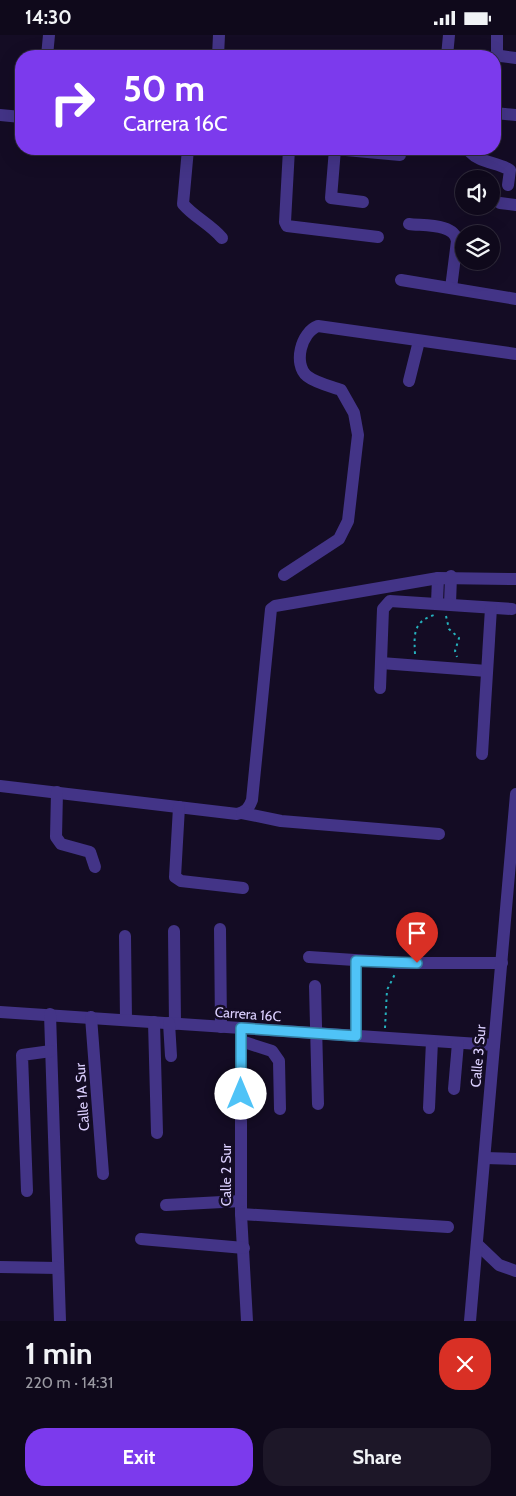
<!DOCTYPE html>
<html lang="en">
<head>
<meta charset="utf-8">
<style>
  :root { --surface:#0f091b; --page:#1d1728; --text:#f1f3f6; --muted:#9b9aa3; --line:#2f2a3a; --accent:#7c3aed }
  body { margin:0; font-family:Cabin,sans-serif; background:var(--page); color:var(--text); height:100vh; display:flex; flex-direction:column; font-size:19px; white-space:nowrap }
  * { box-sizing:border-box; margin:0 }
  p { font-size:16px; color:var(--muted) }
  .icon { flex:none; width:28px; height:28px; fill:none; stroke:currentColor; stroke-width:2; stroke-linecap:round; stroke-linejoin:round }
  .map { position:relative; height:1286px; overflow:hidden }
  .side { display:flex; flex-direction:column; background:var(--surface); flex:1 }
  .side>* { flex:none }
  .hud { position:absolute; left:15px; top:15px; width:486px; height:105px; border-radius:20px; box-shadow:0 5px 20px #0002,0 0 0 1px var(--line); background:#7c3aed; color:#fff; overflow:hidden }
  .buttons { position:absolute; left:455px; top:135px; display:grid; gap:10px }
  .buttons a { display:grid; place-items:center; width:45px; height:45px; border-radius:50%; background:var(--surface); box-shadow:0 5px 20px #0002,0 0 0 1px var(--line); font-size:25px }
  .pin { position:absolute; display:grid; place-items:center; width:42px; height:42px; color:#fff; margin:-51px -21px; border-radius:50% 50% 50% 0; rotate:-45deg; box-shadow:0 0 5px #0007 }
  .pin .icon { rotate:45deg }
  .me { position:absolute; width:55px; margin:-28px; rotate:0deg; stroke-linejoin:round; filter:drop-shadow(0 0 4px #0008) }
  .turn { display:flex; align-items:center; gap:18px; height:105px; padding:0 25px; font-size:22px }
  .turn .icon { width:65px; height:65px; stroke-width:2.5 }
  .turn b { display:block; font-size:35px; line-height:42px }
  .round { display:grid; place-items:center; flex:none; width:52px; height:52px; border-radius:20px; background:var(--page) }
  .overview { display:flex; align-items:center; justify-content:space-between; height:85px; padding:0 25px }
  h1 { font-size:30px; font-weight:800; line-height:38px }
  .action { display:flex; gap:10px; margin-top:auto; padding:10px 25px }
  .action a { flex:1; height:58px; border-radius:20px; background:var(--accent); color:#fff; font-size:20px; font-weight:800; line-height:58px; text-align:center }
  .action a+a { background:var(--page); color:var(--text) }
  .status { display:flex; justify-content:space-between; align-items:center; height:35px; padding:0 25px; background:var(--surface); direction:ltr }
  .status svg { height:14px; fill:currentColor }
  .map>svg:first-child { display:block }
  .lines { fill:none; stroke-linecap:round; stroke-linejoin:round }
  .path { stroke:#25b1bd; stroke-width:2; stroke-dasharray:2.5 4; stroke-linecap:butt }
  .minor { stroke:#433487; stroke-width:12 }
  .route-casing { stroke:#337fa1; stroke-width:12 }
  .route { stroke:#4fc3f7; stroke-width:9 }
  .labels { text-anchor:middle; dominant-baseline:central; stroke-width:5; stroke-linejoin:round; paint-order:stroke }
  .street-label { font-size:14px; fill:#dcd0ff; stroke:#140c24 }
</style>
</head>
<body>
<div class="status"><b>14:30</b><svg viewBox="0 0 49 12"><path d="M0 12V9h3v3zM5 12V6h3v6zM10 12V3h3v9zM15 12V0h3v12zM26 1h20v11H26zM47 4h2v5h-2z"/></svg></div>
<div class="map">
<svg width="516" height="1286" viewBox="0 0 516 1286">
  <rect width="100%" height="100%" fill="#140c24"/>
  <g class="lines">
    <!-- path -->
    <g class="path">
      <path d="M446,581L449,594L459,603L455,616L457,622"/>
      <path d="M415,619C414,599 413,587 434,580"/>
      <path d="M385,993L387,955L396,937"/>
    </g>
    <!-- minor -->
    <g class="minor">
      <path d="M497,0V18L501,21L516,23"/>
      <path d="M47,21L49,0"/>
      <path d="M218,21L219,0"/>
      <path d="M447,21L449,0"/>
      <path d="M495,78L516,80"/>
      <path d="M0,80L21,82"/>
      <path d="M188,114L183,169C194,182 210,189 222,203"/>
      <path d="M289,114L285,187L287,191L378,202"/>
      <path d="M335,114L331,163L363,167"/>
      <path d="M335,114L400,120"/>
      <path d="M470,114V117C480,128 497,127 510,135L508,150"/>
      <path d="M500,168L516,170"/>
      <path d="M409,189C423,191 455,188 457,206L451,253"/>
      <path d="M401,245L516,264"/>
      <path d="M409,346L419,306"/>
      <path d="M284,540L339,504L348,486L358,400L354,378L341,355C330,351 316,348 307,341C293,329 301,297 318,291L516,319"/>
      <path d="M437,568L438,543"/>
      <path d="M450,569L451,541"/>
      <path d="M381,628L487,636"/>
      <path d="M380,653L383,574L390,566L512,574"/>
      <path d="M482,719L491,573"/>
      <path d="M0,751L237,779C246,777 249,773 252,765L271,574L275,571L438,543L516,544"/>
      <path d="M57,757L56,802L61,809L90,817L95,832"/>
      <path d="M179,772L175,842L181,846L243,853"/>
      <path d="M242,778L281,786L439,799"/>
      <path d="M220,894L221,992"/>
      <path d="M174,896L175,989"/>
      <path d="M125,901L126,985"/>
      <path d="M309,922L400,928H502"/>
      <path d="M315,951L318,1069"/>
      <path d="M0,977L494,1010"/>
      <path d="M50,979L60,1286"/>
      <path d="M91,982L103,1139"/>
      <path d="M154,987L157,1098"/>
      <path d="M169,988L171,1021"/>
      <path d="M241,993V1179L247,1286"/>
      <path d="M356,1001V926"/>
      <path d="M241,1006L272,1016L279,1026L280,1074"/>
      <path d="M454,1054L458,1008"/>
      <path d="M429,1073L432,1006"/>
      <path d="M485,1123L516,1124"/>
      <path d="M27,1156L22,1020L51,1016"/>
      <path d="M166,1170L241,1166"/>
      <path d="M241,1179L448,1192"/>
      <path d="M141,1204L244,1213"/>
      <path d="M477,1209L499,1230L516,1236"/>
      <path d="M0,1232L58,1233"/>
      <path d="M470,1286L516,759"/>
    </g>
  </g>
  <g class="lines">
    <defs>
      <path id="route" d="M241,1059V993L356,1001V926L417,928"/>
    </defs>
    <!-- route casing -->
    <use href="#route" class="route-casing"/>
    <!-- route -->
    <use href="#route" class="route"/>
  </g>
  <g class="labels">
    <!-- street labels -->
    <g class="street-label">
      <text transform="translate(248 979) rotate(4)">Carrera 16C</text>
      <text transform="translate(478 1021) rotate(-85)">Calle 3 Sur</text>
      <text transform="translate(82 1062) rotate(-94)">Calle 1A Sur</text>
      <text transform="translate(226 1140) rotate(-90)">Calle 2 Sur</text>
    </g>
  </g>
</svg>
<div class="buttons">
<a><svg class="icon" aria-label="sound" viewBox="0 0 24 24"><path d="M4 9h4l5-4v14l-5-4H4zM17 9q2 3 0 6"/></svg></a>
<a><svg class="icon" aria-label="layers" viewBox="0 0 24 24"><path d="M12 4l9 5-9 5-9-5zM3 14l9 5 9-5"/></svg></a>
</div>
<div class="pin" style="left:417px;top:928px;background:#d93025"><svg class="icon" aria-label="arrive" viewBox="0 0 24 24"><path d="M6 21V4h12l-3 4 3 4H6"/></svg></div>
<svg class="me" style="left:241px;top:1059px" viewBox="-20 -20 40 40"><circle r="19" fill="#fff"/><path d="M0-13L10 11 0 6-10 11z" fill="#4fc3f7"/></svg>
<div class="hud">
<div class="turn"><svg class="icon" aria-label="right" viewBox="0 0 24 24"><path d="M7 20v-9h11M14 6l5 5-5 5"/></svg><div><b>50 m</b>Carrera 16C</div></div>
</div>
</div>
<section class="side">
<div class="overview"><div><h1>1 min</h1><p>220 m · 14:31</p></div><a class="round" style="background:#d93025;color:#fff"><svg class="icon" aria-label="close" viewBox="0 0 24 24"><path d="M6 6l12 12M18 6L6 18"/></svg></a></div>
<div class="action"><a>Exit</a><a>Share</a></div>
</section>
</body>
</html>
